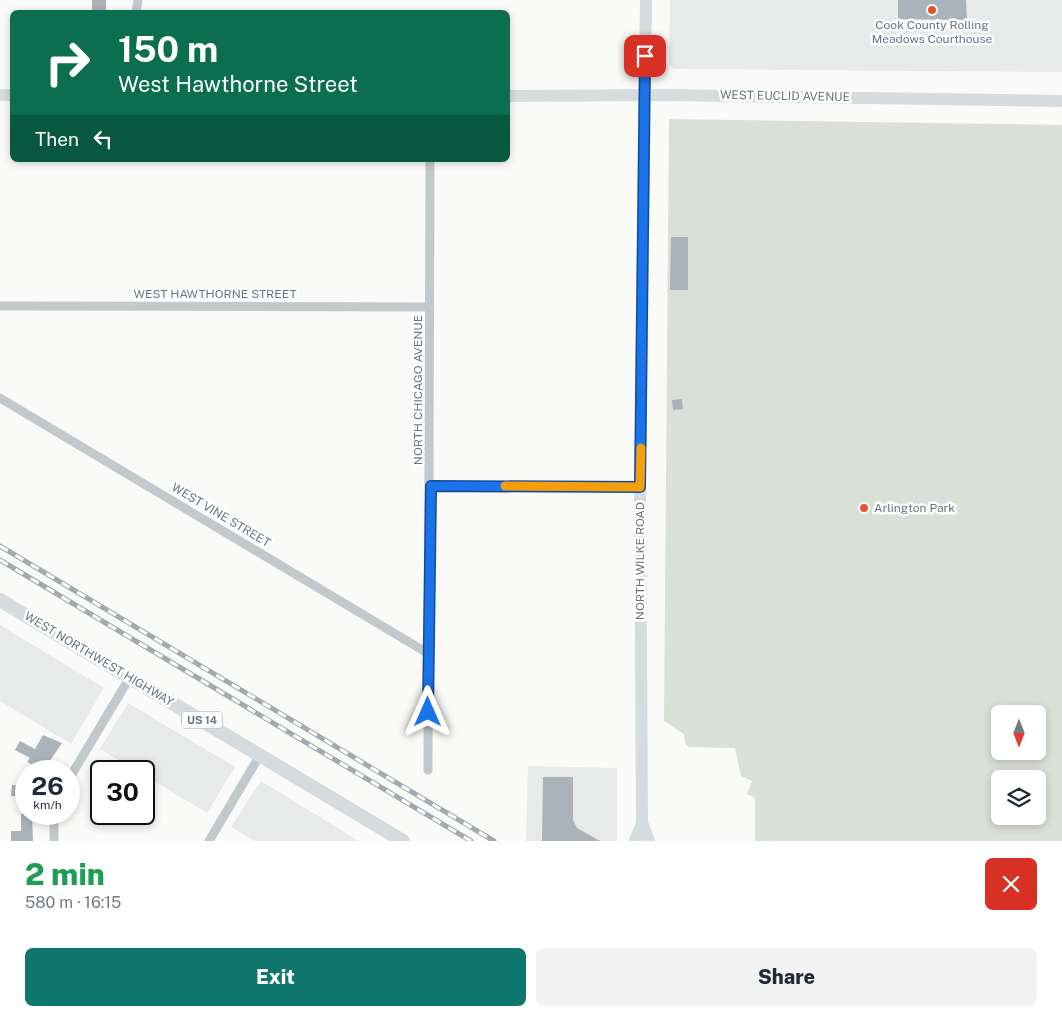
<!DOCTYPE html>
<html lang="en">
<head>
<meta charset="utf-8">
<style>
  :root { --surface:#fff; --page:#f2f2f3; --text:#1f2937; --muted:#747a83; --accent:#0f766e }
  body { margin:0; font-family:"Public Sans",sans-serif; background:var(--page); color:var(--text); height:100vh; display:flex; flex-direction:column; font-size:19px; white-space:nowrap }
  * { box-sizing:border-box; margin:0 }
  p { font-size:16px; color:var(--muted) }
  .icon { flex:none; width:28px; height:28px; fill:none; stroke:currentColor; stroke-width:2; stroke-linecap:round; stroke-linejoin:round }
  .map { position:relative; height:841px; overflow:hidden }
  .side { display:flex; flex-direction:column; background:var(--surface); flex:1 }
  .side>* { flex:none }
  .banner { position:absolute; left:10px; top:10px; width:500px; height:152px; border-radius:8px; box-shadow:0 2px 8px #0003; background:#0b6e4f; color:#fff; overflow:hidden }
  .needle { width:32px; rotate:180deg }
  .fabs { position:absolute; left:991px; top:705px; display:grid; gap:10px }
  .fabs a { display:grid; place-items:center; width:55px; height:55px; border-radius:8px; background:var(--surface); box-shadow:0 2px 8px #0003; font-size:25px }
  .speed { position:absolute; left:15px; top:760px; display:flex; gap:10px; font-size:25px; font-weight:700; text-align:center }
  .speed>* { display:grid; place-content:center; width:65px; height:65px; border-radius:50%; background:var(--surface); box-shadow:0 2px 8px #0003; line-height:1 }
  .speed small { font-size:12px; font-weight:400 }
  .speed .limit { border:2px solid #111; border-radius:8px; background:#fff; color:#111 }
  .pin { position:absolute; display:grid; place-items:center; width:42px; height:42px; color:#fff; margin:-21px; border-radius:10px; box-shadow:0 2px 8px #0006 }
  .me { position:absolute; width:55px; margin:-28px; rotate:0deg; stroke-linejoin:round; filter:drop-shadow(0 0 4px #0008) }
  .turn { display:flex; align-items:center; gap:18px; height:105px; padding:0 25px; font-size:22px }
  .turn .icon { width:65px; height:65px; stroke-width:2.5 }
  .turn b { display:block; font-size:35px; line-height:42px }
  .then { display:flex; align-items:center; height:48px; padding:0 25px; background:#0003; gap:10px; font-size:19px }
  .round { display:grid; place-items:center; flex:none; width:52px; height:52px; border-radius:8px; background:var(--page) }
  .head { display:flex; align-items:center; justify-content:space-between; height:85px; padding:0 25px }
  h1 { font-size:30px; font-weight:800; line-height:38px; color:#1e9e55 }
  .action { display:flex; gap:10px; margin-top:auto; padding:10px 25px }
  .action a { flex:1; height:58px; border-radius:8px; background:var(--accent); color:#fff; font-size:20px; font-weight:800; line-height:58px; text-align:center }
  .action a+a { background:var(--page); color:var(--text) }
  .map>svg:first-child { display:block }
  .built { fill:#e8e9e9 }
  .green { fill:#dadfd7; fill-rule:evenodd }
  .building { fill:#aab3b9 }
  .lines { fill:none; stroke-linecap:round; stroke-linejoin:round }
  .street { stroke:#c3c8cc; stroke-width:9 }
  .secondary { stroke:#d6dbdf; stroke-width:12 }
  .primary { stroke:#d6dbdf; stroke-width:14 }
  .rail-casing { stroke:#a2aab0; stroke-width:5 }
  .rail { stroke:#fff; stroke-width:3; stroke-dasharray:9; stroke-linecap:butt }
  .route-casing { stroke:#114b97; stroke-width:12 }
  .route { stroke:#1a73e8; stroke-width:9 }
  .slow { stroke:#f59e0b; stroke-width:9 }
  .poi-dot { fill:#e4572e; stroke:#fff; stroke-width:2 }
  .labels { text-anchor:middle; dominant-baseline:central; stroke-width:5; stroke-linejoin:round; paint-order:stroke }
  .shield { fill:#fff; stroke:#939fa8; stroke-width:1 }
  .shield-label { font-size:11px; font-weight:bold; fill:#657683 }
  .poi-label { font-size:12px; fill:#657683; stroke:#fff }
  .street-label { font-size:12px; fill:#657683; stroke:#fff }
</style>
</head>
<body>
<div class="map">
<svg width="1062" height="841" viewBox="0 0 1062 841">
  <rect width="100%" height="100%" fill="#fafaf8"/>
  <!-- built -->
  <g class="built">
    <path d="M670,0H1062V72L674,69L669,65Z"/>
    <path d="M0,625L104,688L71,744L0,701Z"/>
    <path d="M128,703L235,767L207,813L144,775V771H137L100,749Z"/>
    <path d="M528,766L617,768V841H526Z"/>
    <path d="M261,781L359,841H255L231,827Z"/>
  </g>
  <!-- green -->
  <path class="green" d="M669,119L1062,125V841H755V798L747,794L752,781L741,776L735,748L689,747L685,743L684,734L664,721ZM1000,714H1038V751H1000ZM1000,779H1038V816H1000Z"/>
  <!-- building -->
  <g class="building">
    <rect x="92" y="0" width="14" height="12"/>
    <path d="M898,0H966L967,20L898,19Z"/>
    <path d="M671,237H688V290H670Z"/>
    <path d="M682,399L683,409L673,410L672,400Z"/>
    <path d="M43,735L62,743L43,771H27L31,764L27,762L30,758L15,750L20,741L35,749Z"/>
    <path d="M543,777H573V820L577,828L600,841H542Z"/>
    <path d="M12,785H26V796H11Z"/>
    <path d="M21,814H32L33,841H11V831H21Z"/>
  </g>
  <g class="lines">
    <!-- street -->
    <g class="street">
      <path d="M136,12L138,0"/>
      <path d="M0,306L430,307"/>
      <path d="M0,398L429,654"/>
      <path d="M431,486L640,487"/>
      <path d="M428,770L430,160"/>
      <path d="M69,779L130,677"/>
      <path d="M54,814V841"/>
      <path d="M209,841L260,755"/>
    </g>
    <!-- secondary -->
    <g class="secondary">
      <path d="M0,95H12"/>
      <path d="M508,96L667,95L1062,101"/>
      <path d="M642,823L649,841"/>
      <path d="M635,841L642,823L640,487L646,0"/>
    </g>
    <!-- primary -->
    <path class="primary" d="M0,600L403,841"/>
    <defs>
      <g id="rail">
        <path d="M0,546L494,841"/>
        <path d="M0,560L471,841"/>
      </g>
    </defs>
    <!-- rail casing -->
    <use href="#rail" class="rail-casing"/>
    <!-- rail -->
    <use href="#rail" class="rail"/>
  </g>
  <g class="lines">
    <defs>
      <path id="route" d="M428,712L431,486L640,487L645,56"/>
    </defs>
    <!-- route casing -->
    <use href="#route" class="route-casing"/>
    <!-- route -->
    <use href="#route" class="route"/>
    <!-- slow -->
    <path class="slow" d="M505,486L640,487L641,448"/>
  </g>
  <!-- markers -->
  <g class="poi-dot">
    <circle cx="932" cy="10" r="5"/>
    <circle cx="864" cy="508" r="5"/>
  </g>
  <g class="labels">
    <!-- shield labels -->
    <rect class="shield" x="182" y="711.5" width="40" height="17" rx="4"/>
    <g class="shield-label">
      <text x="202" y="720">US 14</text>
    </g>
    <!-- poi labels -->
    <g class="poi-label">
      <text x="932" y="25">Cook County Rolling<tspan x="932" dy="14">Meadows Courthouse</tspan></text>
      <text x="874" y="508" text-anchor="start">Arlington Park</text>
    </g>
    <!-- street labels -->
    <g class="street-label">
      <text transform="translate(785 96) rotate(1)">WEST EUCLID AVENUE</text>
      <text x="215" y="294">WEST HAWTHORNE STREET</text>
      <text transform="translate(418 390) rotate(-90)">NORTH CHICAGO AVENUE</text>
      <text transform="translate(221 515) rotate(31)">WEST VINE STREET</text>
      <text transform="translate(640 561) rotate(-90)">NORTH WILKE ROAD</text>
      <text transform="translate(99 659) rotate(31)">WEST NORTHWEST HIGHWAY</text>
    </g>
  </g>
</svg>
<div class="fabs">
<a><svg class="needle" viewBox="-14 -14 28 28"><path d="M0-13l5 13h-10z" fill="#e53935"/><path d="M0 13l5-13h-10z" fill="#747a83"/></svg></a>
<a><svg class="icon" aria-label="layers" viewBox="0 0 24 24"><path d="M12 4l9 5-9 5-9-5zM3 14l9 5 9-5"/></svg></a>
</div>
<div class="speed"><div>26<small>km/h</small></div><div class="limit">30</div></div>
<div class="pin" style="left:645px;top:56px;background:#d93025"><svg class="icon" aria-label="arrive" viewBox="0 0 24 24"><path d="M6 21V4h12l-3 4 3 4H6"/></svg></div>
<svg class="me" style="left:428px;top:712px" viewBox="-20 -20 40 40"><path d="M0-17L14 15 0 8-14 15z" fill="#1a73e8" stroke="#fff" stroke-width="4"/></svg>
<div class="banner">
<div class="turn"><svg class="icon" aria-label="right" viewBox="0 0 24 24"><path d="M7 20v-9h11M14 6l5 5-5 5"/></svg><div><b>150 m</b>West Hawthorne Street</div></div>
<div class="then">Then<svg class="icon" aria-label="left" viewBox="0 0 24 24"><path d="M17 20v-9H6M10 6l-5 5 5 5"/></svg></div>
</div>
</div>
<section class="side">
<div class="head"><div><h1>2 min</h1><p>580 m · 16:15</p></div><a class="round" style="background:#d93025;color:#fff"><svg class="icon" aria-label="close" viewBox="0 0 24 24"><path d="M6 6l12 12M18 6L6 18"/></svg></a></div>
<div class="action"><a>Exit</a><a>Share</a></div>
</section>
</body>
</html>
